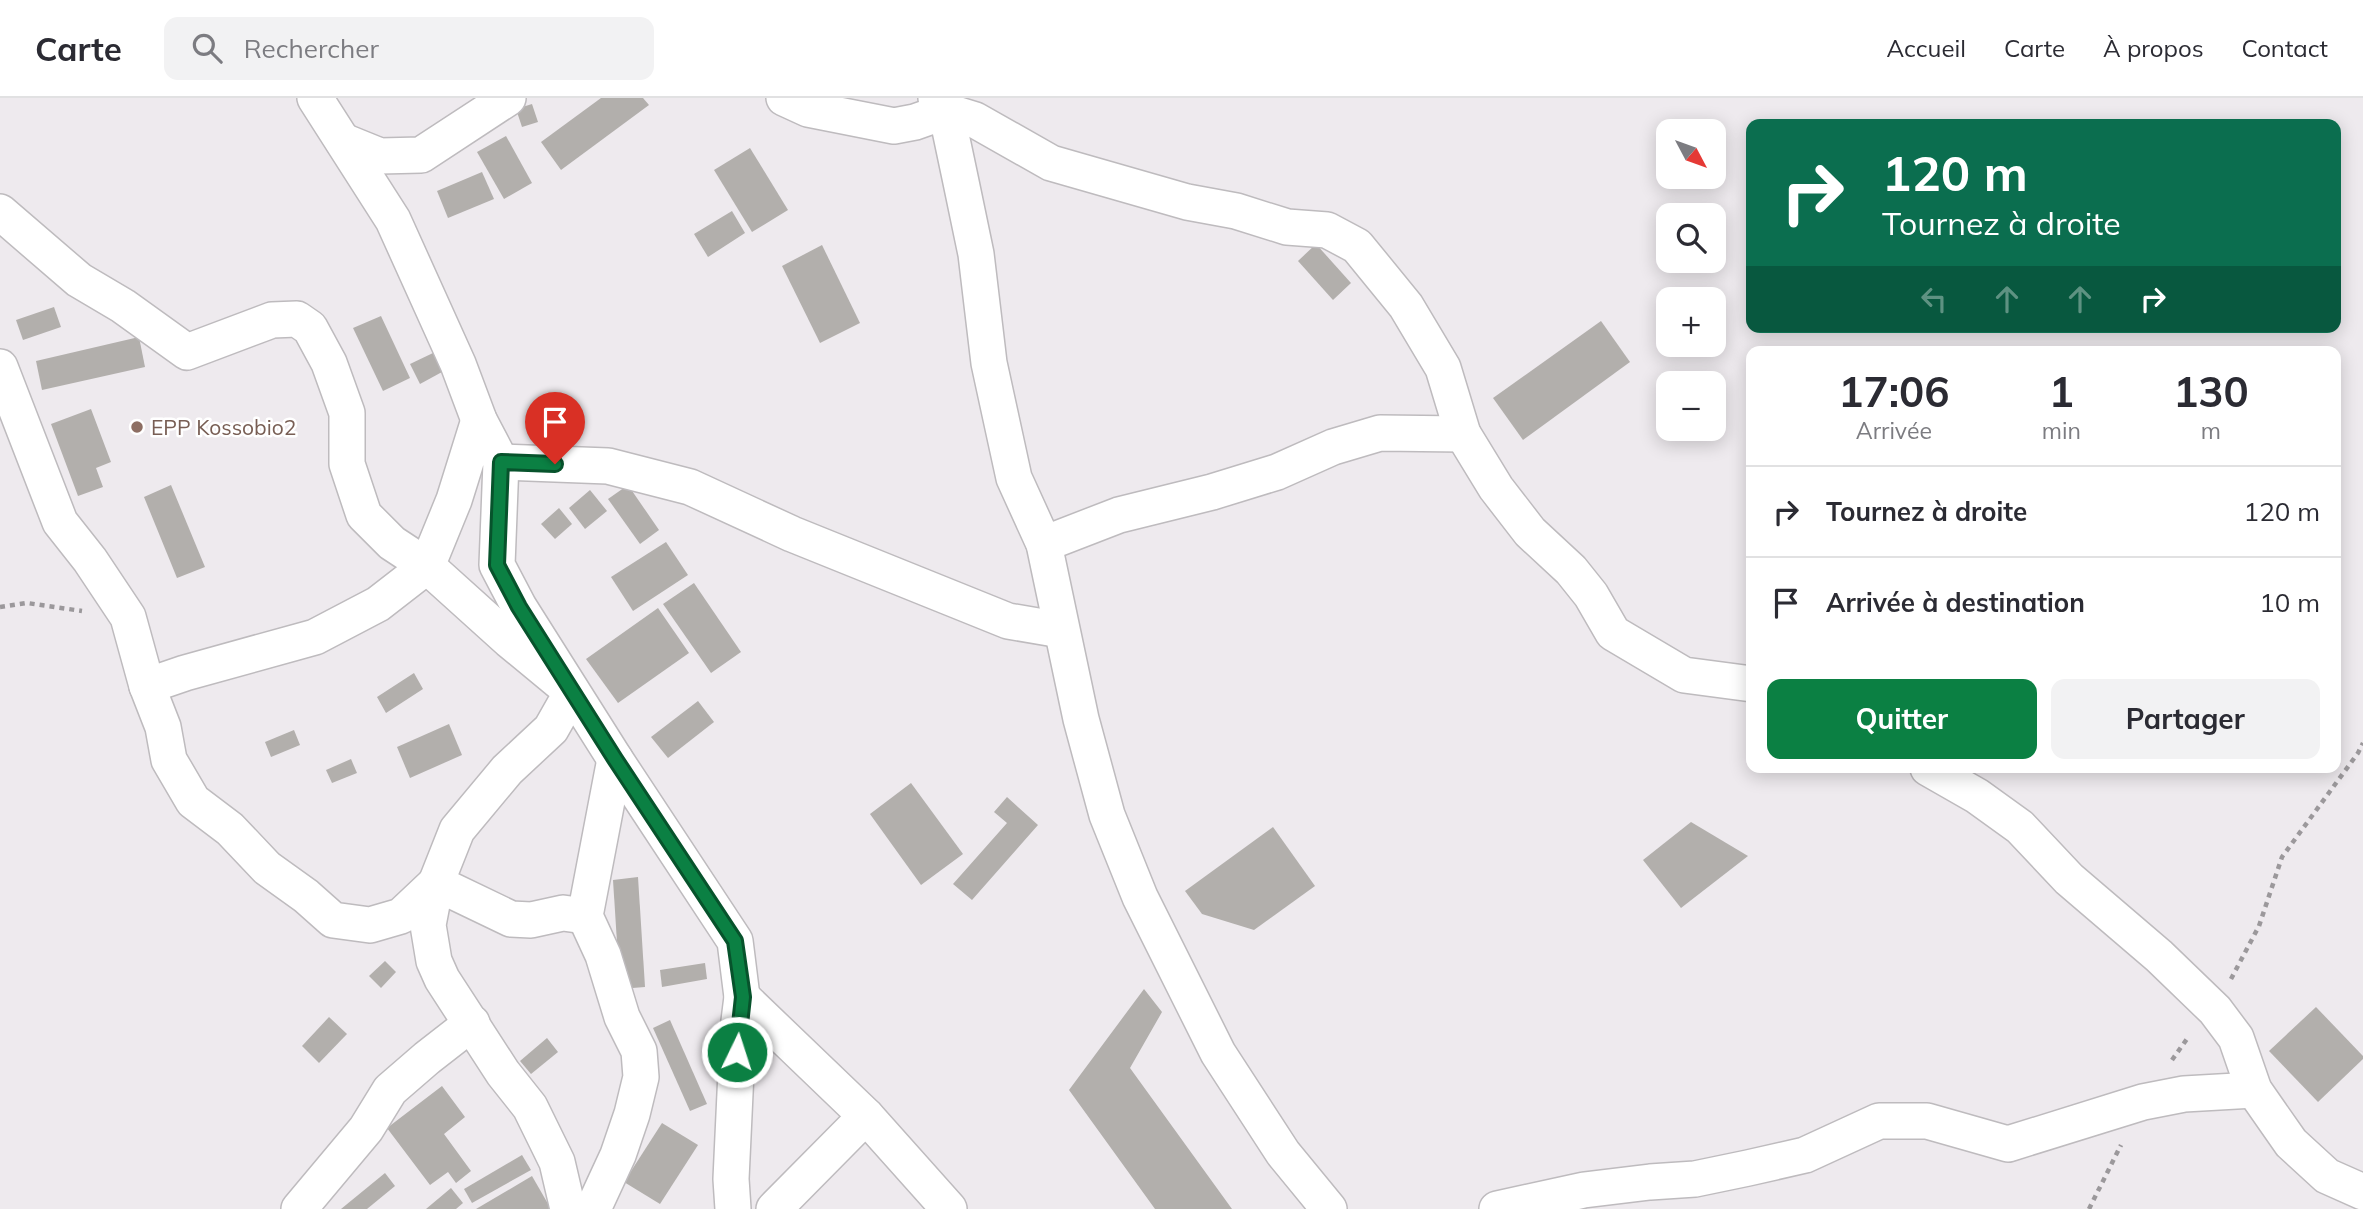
<!DOCTYPE html>
<html lang="fr">
<head>
<meta charset="utf-8">
<style>
  :root { --surface:#fff; --page:#f2f2f3; --text:#2b2b33; --muted:#7c7c81; --line:#e1e1e2; --accent:#0b8043 }
  body { margin:0; font-family:Mulish,sans-serif; background:var(--page); color:var(--text); height:100vh; display:flex; flex-direction:column; font-size:26px; white-space:nowrap }
  * { box-sizing:border-box; margin:0 }
  p { font-size:23px; color:var(--muted) }
  .icon { flex:none; width:38px; height:38px; fill:none; stroke:currentColor; stroke-width:2; stroke-linecap:round; stroke-linejoin:round }
  .map { position:relative; flex:1; overflow:hidden }
  .panel { position:absolute; left:1746px; top:248px; width:595px; height:427px; display:flex; flex-direction:column; background:var(--surface); border-radius:14px; box-shadow:0 4px 18px #0003 }
  .panel>* { flex:none }
  .top-card { position:absolute; left:1746px; top:21px; width:595px; height:214px; border-radius:14px; box-shadow:0 4px 18px #0003; background:#0b6e4f; color:#fff; overflow:hidden }
  .needle { width:46px; rotate:131deg }
  .tools { position:absolute; left:1656px; top:21px; display:grid; gap:14px }
  .tools a { display:grid; place-items:center; width:70px; height:70px; border-radius:14px; background:var(--surface); box-shadow:0 4px 18px #0003; font-size:35px }
  .pin { position:absolute; display:grid; place-items:center; width:60px; height:60px; color:#fff; margin:-72px -30px; border-radius:50% 50% 50% 0; rotate:-45deg; box-shadow:0 0 7px #0007 }
  .pin .icon { rotate:45deg }
  .me { position:absolute; width:77px; margin:-38px; rotate:4deg; stroke-linejoin:round; filter:drop-shadow(0 0 5px #0008) }
  .turn { display:flex; align-items:center; gap:24px; height:147px; padding:0 21px; font-size:32px }
  .turn .icon { width:91px; height:91px; stroke-width:2.5 }
  .turn b { display:block; font-size:49px; line-height:60px }
  .lanes { display:flex; align-items:center; height:66px; padding:0 21px; background:#0003; justify-content:center; gap:35px; direction:ltr }
  .lanes .off { opacity:.35 }
  .eta { display:flex; justify-content:space-evenly; align-items:center; height:119px; text-align:center }
  .eta b { font-size:42px; font-weight:700; line-height:49px }
  .action { display:flex; gap:14px; margin-top:auto; padding:14px 21px }
  .action a { flex:1; height:80px; border-radius:14px; background:var(--accent); color:#fff; font-size:28px; font-weight:700; line-height:80px; text-align:center }
  .action a+a { background:var(--page); color:var(--text) }
  ul { padding:0; list-style:none }
  li { display:flex; align-items:center; gap:21px; height:91px; padding:0 21px; border-top:2px solid var(--line) }
  li div { flex:1 }
  li b { display:block; font-size:26px }
  li em { font-style:normal }
  header { display:flex; align-items:center; gap:42px; box-sizing:border-box; height:98px; padding:0 35px; background:var(--surface); border-bottom:2px solid var(--line) }
  header strong { font-size:33px }
  nav { display:flex; gap:38px; margin-inline-start:auto; font-size:24px }
  .search { width:490px; height:63px; background:var(--page); display:flex; align-items:center; gap:18px; box-sizing:border-box; padding:0 24px; border-radius:14px; color:var(--muted); font-size:26px }
  .map>svg:first-child { display:block }
  .building { fill:#b2afac }
  .lines { fill:none; stroke-linecap:round; stroke-linejoin:round }
  .street-casing { stroke:#bebbbe; stroke-width:38 }
  .path { stroke:#9b989b; stroke-width:4.5; stroke-dasharray:5 5; stroke-linecap:butt }
  .street { stroke:#fff; stroke-width:35 }
  .route-casing { stroke:#07532c; stroke-width:18 }
  .route { stroke:#0b8043; stroke-width:12 }
  .education-dot { fill:#8d6e63; stroke:#fff; stroke-width:2.5 }
  .labels { text-anchor:middle; dominant-baseline:central; stroke-width:5; stroke-linejoin:round; paint-order:stroke }
  .education-label { font-size:21px; fill:#785e54; stroke:#fff; text-anchor:start }
</style>
</head>
<body>
<header>
<strong>Carte</strong>
<div class="search"><svg class="icon" aria-label="search" viewBox="0 0 24 24"><circle cx="10" cy="10" r="6"/><path d="M15 15l6 6"/></svg>Rechercher</div>
<nav><a>Accueil</a><a>Carte</a><a>À propos</a><a>Contact</a></nav>
</header>
<div class="map">
<svg width="2363" height="1111" viewBox="0 0 2363 1111">
  <rect width="100%" height="100%" fill="#eeeaee"/>
  <!-- building -->
  <g class="building">
    <path d="M601,0H643L649,7L561,72L541,44Z"/>
    <path d="M532,6L538,24L522,29L516,11Z"/>
    <path d="M506,38L532,85L504,101L477,54Z"/>
    <path d="M750,50L788,112L752,134L714,72Z"/>
    <path d="M482,74L494,101L448,120L437,93Z"/>
    <path d="M732,113L745,135L708,159L694,136Z"/>
    <path d="M1316,146L1351,185L1333,202L1298,163Z"/>
    <path d="M822,147L860,225L820,245L782,168Z"/>
    <path d="M54,209L61,229L23,242L16,222Z"/>
    <path d="M381,218L410,280L383,293L353,230Z"/>
    <path d="M1601,223L1630,264L1523,342L1493,300Z"/>
    <path d="M139,239L145,269L42,292L36,263Z"/>
    <path d="M433,255L442,274L420,286L410,266Z"/>
    <path d="M91,311L111,364L96,370L103,389L78,398L51,326Z"/>
    <path d="M171,387L205,469L177,480L144,399Z"/>
    <path d="M628,387L659,432L640,446L608,401Z"/>
    <path d="M590,392L607,413L585,431L569,410Z"/>
    <path d="M559,410L572,426L555,441L541,426Z"/>
    <path d="M666,444L688,477L633,513L611,479Z"/>
    <path d="M694,485L741,554L711,575L663,506Z"/>
    <path d="M658,510L689,555L618,605L586,561Z"/>
    <path d="M414,575L423,591L386,615L377,599Z"/>
    <path d="M698,603L714,624L668,660L651,639Z"/>
    <path d="M449,626L462,657L410,680L397,649Z"/>
    <path d="M294,632L300,647L271,659L265,644Z"/>
    <path d="M351,661L357,675L332,685L326,672Z"/>
    <path d="M911,685L963,756L921,787L870,716Z"/>
    <path d="M1007,699L1038,727L972,802L953,786L1007,725L994,714Z"/>
    <path d="M1691,724L1748,758L1681,810L1643,762Z"/>
    <path d="M1273,729L1315,788L1254,832L1202,816L1185,793Z"/>
    <path d="M638,779L645,889L620,891L613,782Z"/>
    <path d="M385,863L396,874L381,890L369,878Z"/>
    <path d="M705,865L707,881L662,889L660,872Z"/>
    <path d="M1144,891L1162,914L1130,970L1232,1111H1155L1069,992Z"/>
    <path d="M2316,909L2363,958V961L2318,1004L2269,953Z"/>
    <path d="M329,919L347,936L319,965L302,948Z"/>
    <path d="M670,922L707,1006L690,1013L653,930Z"/>
    <path d="M547,940L558,954L531,976L520,963Z"/>
    <path d="M442,988L465,1019L444,1036L471,1073L456,1085L448,1074L430,1087L387,1030Z"/>
    <path d="M662,1025L698,1047L660,1106L624,1084Z"/>
    <path d="M522,1057L531,1072L472,1105L464,1091Z"/>
    <path d="M385,1075L395,1088L367,1111H341Z"/>
    <path d="M532,1078L551,1111H476Z"/>
    <path d="M451,1090L463,1105L456,1111H426Z"/>
  </g>
  <g class="lines">
    <defs>
      <g id="street">
        <path d="M315,0L393,122L458,266L479,322L501,364L497,467L519,509L615,661L735,843L742,899L738,931L731,1081L733,1111"/>
        <path d="M784,0L808,11L894,28L915,24L946,13L975,22L1051,65L1187,104L1236,113L1287,129L1327,132L1357,148L1406,208L1443,270L1463,336L1496,390L1530,434L1571,472L1591,497L1613,535L1684,577L1752,586"/>
        <path d="M936,0L946,13L961,84L976,156L989,265L1014,380L1044,446L1081,621L1107,717L1140,799L1218,955L1283,1055L1329,1111"/>
        <path d="M343,43L380,58L421,57L508,0"/>
        <path d="M0,114L79,182L123,208L187,254L272,222L297,221L310,230L329,265L347,315V366L364,417L392,445L427,468L509,542L572,594L551,631L507,672L457,732L436,785L428,827L434,863L442,881L503,975L530,1009L557,1064L568,1111"/>
        <path d="M0,269L60,424L90,462L128,519L147,588L185,575L315,539L378,506L427,468L454,402L479,322"/>
        <path d="M501,364L608,368L690,389L792,436L1008,523L1061,532"/>
        <path d="M1044,446L1119,417L1212,394L1277,374L1333,349L1380,335L1463,336"/>
        <path d="M147,588L163,629L169,662L193,703L230,731L267,770L306,798L333,822L370,827L401,818L436,785L511,821L531,822L563,815L585,818"/>
        <path d="M1928,670L1977,698L2020,729L2069,781L2159,858L2215,912L2236,940L2254,992L2291,1045L2327,1078L2363,1094"/>
        <path d="M742,899L866,1018L949,1111"/>
        <path d="M299,1111L366,1031L390,992L427,960L472,925"/>
        <path d="M593,1111L618,1057L632,1016L641,979L639,953L622,919L603,857L585,818L615,661"/>
        <path d="M774,1111L866,1018"/>
        <path d="M1497,1111L1584,1092L1650,1084L1695,1081L1748,1070L1805,1057L1879,1023H1927L2008,1046L2143,1004L2184,996L2254,992"/>
      </g>
    </defs>
    <!-- street casing -->
    <use href="#street" class="street-casing"/>
    <!-- path -->
    <g class="path">
      <path d="M0,509L27,505L82,513"/>
      <path d="M2231,881L2259,828L2282,759L2358,655L2363,645"/>
      <path d="M2172,962L2189,938"/>
      <path d="M2089,1111L2121,1047"/>
    </g>
    <!-- street -->
    <use href="#street" class="street"/>
  </g>
  <g class="lines">
    <defs>
      <path id="route" d="M555,366L501,364L497,467L519,509L615,661L735,843L743,899L737,954"/>
    </defs>
    <!-- route casing -->
    <use href="#route" class="route-casing"/>
    <!-- route -->
    <use href="#route" class="route"/>
  </g>
  <!-- markers -->
  <circle class="education-dot" cx="137" cy="329" r="7"/>
  <g class="labels">
    <!-- education labels -->
    <g class="education-label">
      <text x="151" y="329">EPP Kossobio2</text>
    </g>
  </g>
</svg>
<div class="tools">
<a><svg class="needle" viewBox="-14 -14 28 28"><path d="M0-13l5 13h-10z" fill="#e53935"/><path d="M0 13l5-13h-10z" fill="#7c7c81"/></svg></a>
<a><svg class="icon" aria-label="search" viewBox="0 0 24 24"><circle cx="10" cy="10" r="6"/><path d="M15 15l6 6"/></svg></a>
<a>+</a>
<a>−</a>
</div>
<div class="pin" style="left:555px;top:366px;background:#d93025"><svg class="icon" aria-label="arrive" viewBox="0 0 24 24"><path d="M6 21V4h12l-3 4 3 4H6"/></svg></div>
<svg class="me" style="left:737px;top:954px" viewBox="-20 -20 40 40"><circle r="17" fill="#0b8043" stroke="#fff" stroke-width="3"/><path d="M0-11L8 9 0 5-8 9z" fill="#fff"/></svg>
<div class="top-card">
<div class="turn"><svg class="icon" aria-label="right" viewBox="0 0 24 24"><path d="M7 20v-9h11M14 6l5 5-5 5"/></svg><div><b>120 m</b>Tournez à droite</div></div>
<div class="lanes"><svg class="icon off" aria-label="left" viewBox="0 0 24 24"><path d="M17 20v-9H6M10 6l-5 5 5 5"/></svg><svg class="icon off" aria-label="ahead" viewBox="0 0 24 24"><path d="M12 20V5M6 11l6-6 6 6"/></svg><svg class="icon off" aria-label="ahead" viewBox="0 0 24 24"><path d="M12 20V5M6 11l6-6 6 6"/></svg><svg class="icon" aria-label="right" viewBox="0 0 24 24"><path d="M7 20v-9h11M14 6l5 5-5 5"/></svg></div>
</div>
<section class="panel">
<div class="eta">
<div><b>17:06</b><p>Arrivée</p></div>
<div><b>1</b><p>min</p></div>
<div><b>130</b><p>m</p></div>
</div>
<ul>
<li><svg class="icon" aria-label="right" viewBox="0 0 24 24"><path d="M7 20v-9h11M14 6l5 5-5 5"/></svg><div><b>Tournez à droite</b></div><em>120 m</em></li>
<li><svg class="icon" aria-label="arrive" viewBox="0 0 24 24"><path d="M6 21V4h12l-3 4 3 4H6"/></svg><div><b>Arrivée à destination</b></div><em>10 m</em></li>
</ul>
<div class="action"><a>Quitter</a><a>Partager</a></div>
</section>
</div>
</body>
</html>
